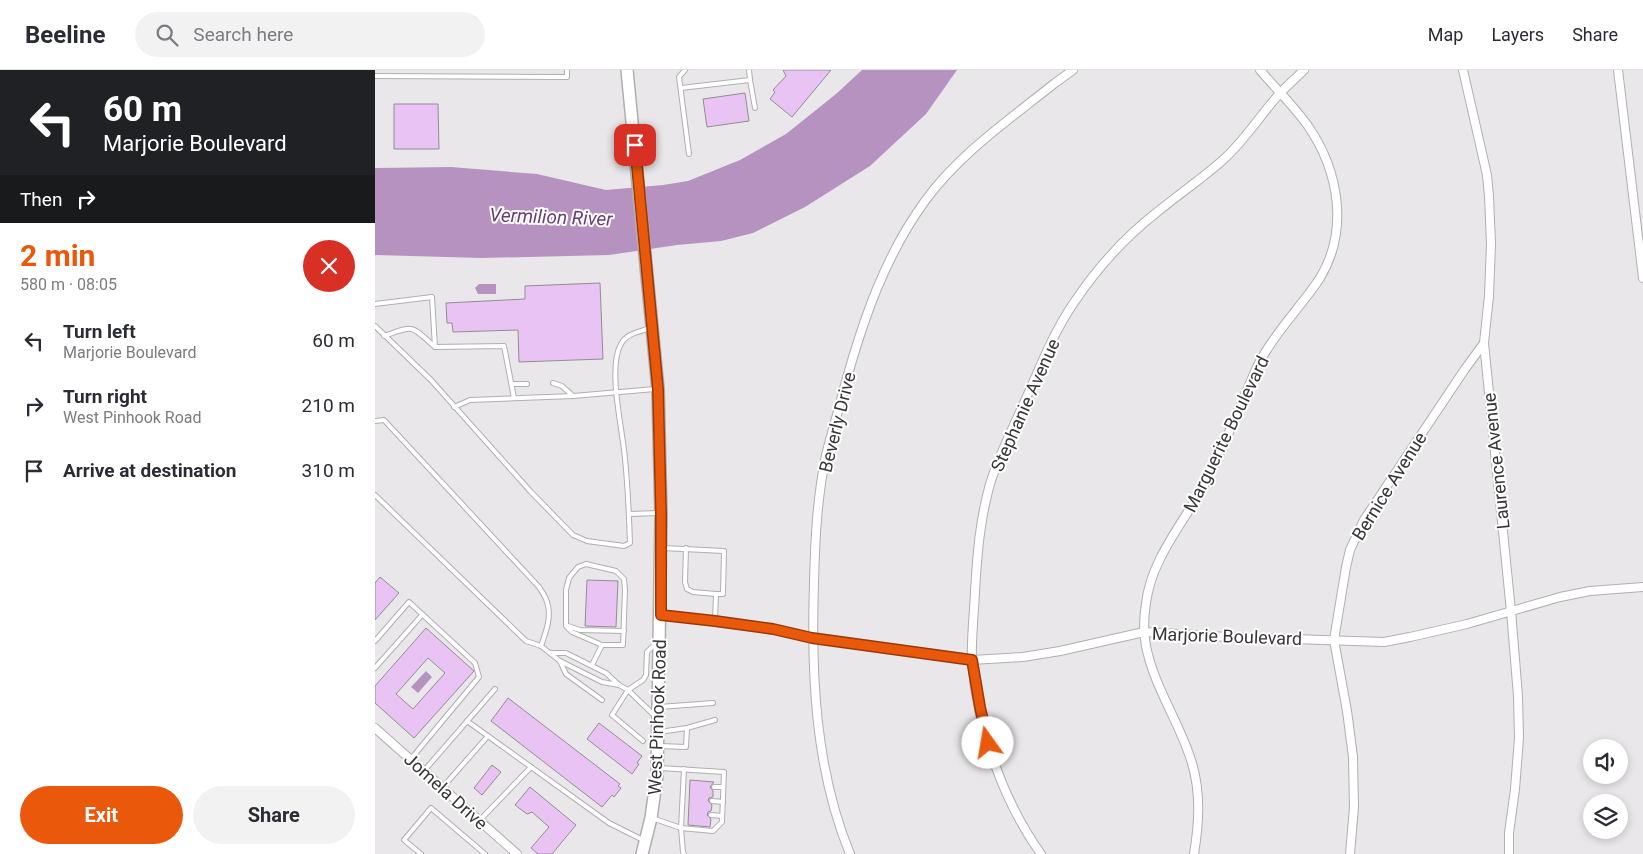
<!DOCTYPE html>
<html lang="en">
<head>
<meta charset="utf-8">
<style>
  :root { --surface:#fff; --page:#f2f2f3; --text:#2b2b33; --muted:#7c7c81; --line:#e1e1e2; --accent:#ea580c }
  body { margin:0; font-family:Roboto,sans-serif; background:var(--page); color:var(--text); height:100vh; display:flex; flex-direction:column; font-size:19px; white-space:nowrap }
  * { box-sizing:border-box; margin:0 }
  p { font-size:16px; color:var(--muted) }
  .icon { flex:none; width:28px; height:28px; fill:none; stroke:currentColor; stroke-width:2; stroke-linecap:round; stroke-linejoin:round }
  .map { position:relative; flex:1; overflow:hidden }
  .panel { display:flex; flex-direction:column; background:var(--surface); width:375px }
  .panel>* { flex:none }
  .banner { background:#202124; color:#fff; overflow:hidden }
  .buttons { position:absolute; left:1208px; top:669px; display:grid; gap:10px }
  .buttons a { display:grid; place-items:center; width:45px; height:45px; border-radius:50%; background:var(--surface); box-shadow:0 2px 8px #0003; font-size:25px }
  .pin { position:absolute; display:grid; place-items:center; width:42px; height:42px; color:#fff; margin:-21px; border-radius:10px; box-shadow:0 2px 8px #0006 }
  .me { position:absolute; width:55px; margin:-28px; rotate:347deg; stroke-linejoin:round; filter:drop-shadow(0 0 4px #0008) }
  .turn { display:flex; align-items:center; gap:18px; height:105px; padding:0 20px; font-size:22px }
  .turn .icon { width:65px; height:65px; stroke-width:2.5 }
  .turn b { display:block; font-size:35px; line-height:42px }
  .then { display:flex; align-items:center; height:48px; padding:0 20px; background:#0003; gap:10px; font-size:19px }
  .round { display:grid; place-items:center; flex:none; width:52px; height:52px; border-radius:26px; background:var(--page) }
  .summary { display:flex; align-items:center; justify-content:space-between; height:85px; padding:0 20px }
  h1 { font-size:30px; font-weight:700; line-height:38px; color:var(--accent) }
  .primary-button { display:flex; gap:10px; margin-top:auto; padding:10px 20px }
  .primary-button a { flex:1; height:58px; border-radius:30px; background:var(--accent); color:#fff; font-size:20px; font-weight:700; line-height:58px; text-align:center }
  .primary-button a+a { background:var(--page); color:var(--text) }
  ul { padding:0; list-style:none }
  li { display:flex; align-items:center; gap:15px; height:65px; padding:0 20px }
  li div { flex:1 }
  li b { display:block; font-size:19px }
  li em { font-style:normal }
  header { display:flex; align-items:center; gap:30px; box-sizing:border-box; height:70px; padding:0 25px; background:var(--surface); border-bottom:1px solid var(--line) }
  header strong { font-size:24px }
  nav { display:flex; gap:28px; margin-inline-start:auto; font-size:18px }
  .search { width:350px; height:45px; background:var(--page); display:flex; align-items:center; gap:12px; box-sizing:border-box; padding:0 18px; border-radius:28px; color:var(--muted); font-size:19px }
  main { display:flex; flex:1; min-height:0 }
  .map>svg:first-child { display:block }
  .water { fill:#b692c0 }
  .building { fill:#e9c3f3; stroke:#908e91; fill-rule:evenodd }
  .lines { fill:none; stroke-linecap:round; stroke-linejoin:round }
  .lane-casing { stroke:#b0aeb1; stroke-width:6 }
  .street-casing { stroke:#b0aeb1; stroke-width:10 }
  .secondary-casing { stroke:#b0aeb1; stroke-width:14 }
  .lane { stroke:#fff; stroke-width:4 }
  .street { stroke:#fff; stroke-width:8 }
  .secondary { stroke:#fff; stroke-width:11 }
  .route-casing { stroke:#983908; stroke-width:12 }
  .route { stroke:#ea580c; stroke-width:9 }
  .labels { text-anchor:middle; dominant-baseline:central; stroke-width:4; stroke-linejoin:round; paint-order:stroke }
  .street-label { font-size:18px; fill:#373637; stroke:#fff }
  .water-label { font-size:19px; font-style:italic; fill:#6a3c77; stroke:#fff }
</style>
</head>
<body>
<header>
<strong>Beeline</strong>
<div class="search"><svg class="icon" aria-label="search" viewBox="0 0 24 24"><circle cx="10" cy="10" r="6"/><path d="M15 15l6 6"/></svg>Search here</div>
<nav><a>Map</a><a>Layers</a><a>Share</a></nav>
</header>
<main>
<section class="panel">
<div class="banner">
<div class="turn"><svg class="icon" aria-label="left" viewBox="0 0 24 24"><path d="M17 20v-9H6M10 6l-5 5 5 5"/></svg><div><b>60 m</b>Marjorie Boulevard</div></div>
<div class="then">Then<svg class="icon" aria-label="right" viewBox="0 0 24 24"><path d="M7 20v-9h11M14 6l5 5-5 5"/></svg></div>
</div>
<div class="summary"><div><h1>2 min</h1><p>580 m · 08:05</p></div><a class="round" style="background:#d93025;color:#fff"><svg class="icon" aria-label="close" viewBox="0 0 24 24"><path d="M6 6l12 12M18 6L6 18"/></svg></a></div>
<ul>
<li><svg class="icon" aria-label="left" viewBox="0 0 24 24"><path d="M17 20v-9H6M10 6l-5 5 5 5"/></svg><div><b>Turn left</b><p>Marjorie Boulevard</p></div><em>60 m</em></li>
<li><svg class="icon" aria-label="right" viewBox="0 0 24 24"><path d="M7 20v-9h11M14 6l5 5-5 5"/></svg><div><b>Turn right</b><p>West Pinhook Road</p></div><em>210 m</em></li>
<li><svg class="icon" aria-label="arrive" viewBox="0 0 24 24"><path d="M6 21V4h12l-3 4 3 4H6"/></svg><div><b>Arrive at destination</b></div><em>310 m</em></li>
</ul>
<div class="primary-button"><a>Exit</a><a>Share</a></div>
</section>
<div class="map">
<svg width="1268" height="784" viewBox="0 0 1268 784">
  <rect width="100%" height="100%" fill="#eae7eb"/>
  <!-- water -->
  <g class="water">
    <path d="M487,0H582L551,44L495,96L430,137L378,163L346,171L302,175L234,185L107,188L0,185V98L76,97L162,104L231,120L288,115L313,111L365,90L411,64L461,24Z"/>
    <path d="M104,214H121V224H103L100,218Z"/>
    <path d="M51,601L57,607L43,623L36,617Z"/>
  </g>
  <!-- building -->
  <g class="building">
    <path d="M408,0H456L417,47L395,29L400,22L398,20L411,6Z"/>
    <path d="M370,23L374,51L332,57L328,29Z"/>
    <path d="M19,34H63L64,79H19Z"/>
    <path d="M225,213L228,289L144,292L143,260L78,262L77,253H72L71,233L150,229V216Z"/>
    <path d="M5,507L24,523L0,550V513Z"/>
    <path d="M212,510L243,511L241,557L210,556Z"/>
    <path d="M51,558L99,601L39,668L0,633V616ZM53,588L70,603L38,639L21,624Z"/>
    <path d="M133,628L245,714L243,716L246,718L239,727L237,725L227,737L116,651Z"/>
    <path d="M224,653L267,686L262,693L264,694L257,704L212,669Z"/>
    <path d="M117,695L126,702L107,725L99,718Z"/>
    <path d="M315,710L339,712L335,717L338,721V727L334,728L333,731L337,735L336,741L333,742L332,745L336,749L335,757L313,755Z"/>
    <path d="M155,717L201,755L177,784H163L156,778L174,757L157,742L152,744L140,735Z"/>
  </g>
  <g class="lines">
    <defs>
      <g id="lane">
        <path d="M310,0L304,7L314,84"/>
        <path d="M0,6L192,7V0"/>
        <path d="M375,10L380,38"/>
        <path d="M306,18L375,10L374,0"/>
        <path d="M0,234L57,227L60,277"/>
        <path d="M0,256L56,310L156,422L198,465L212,471L249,476L255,473C254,445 253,417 250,389C248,361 232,298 246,274C252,263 264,262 275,258"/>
        <path d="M9,266C41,255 35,255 60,277L129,276L139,328"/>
        <path d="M178,313L187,316L198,326"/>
        <path d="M137,314H152"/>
        <path d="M79,337L95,330L198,326L280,319"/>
        <path d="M0,351L9,350L164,517C167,522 171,527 172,532C177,546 171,562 166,576"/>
        <path d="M0,425L151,571L166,576L185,591L227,612L244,615L253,620L280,646"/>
        <path d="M254,444L284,443"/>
        <path d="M288,478L349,481L348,524H341L340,551"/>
        <path d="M311,478L310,512L312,519L318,522L341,524"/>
        <path d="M193,556L205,560L249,561"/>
        <path d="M0,571L34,532L100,593L104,607L35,690"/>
        <path d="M176,583H191L231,603L244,615"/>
        <path d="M185,591L191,604L227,630"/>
        <path d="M217,595L227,575L197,562L191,556V520L194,508L203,497L211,494L241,501L249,509L250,520L248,575H227"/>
        <path d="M0,598L47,545"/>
        <path d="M284,637L338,633"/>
        <path d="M92,651L234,753L268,770"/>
        <path d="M284,662L312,658L340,650"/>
        <path d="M268,671L237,645L253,620L268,610L271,605L272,582L281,573"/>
        <path d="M285,676L311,677L312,658"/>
        <path d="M309,699L306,758L308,782L309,784"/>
        <path d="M48,702L120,619"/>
        <path d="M339,717H348"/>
        <path d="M67,718L113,666"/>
        <path d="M337,731L348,732"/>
        <path d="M336,745L347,746"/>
        <path d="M277,748L306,758L338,761L347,752L349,702L285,698"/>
        <path d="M104,751L156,697"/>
        <path d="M46,784L29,770L56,738L110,784"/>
      </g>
      <g id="street">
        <path d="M1088,0L1112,105L1114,126L1116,174L1114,226L1109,273L1136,541L1143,626L1144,668L1140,719L1134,763V784"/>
        <path d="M1243,0L1268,208"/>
        <path d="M285,545L340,551L398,559L437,568L597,590L648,587L685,581L769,562L853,567L1009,572L1035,567L1092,554L1185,527L1215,521L1268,517"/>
        <path d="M0,658L142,784"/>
        <path d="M475,784C440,699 436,604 439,513C440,471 442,428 451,385C457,362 464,338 470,315C488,250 510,186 550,131C584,84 635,49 680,13L698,0"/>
        <path d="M666,784C628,731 602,657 597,591C596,569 599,545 600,522C602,485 605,449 615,414C624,385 637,360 649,333C664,300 677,265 698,234C720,201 749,168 781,143C804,124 828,108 849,89C871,69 886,44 906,22C913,15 922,7 929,0"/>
        <path d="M819,784C824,753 826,724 817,693C805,653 779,617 771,576C768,562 769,546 771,533C776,492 804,458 824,424C842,392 856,358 870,325C875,314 879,303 884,293C900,262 926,237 945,208C974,160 964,101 933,56C919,36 901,19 885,0"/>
        <path d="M975,784L979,737L978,687L972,641L959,570L971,497L975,480L989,450L1090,299L1109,273"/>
      </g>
      <path id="secondary" d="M252,0L283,319L286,446L282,705L276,748L267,784"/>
    </defs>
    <!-- lane casing -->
    <use href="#lane" class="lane-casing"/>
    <!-- street casing -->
    <use href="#street" class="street-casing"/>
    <!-- secondary casing -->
    <use href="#secondary" class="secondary-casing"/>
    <!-- lane -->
    <use href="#lane" class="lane"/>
    <!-- street -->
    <use href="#street" class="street"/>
    <!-- secondary -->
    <use href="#secondary" class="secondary"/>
  </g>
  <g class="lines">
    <defs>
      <path id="route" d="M260,75L283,319L286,443V545L340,551L398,559L437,568L597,590L605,637L613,673"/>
    </defs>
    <!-- route casing -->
    <use href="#route" class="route-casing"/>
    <!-- route -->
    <use href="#route" class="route"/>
  </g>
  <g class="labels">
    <!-- street labels -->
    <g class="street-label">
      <text transform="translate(650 335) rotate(-66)">Stephanie Avenue</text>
      <text transform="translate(462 352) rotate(-76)">Beverly Drive</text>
      <text transform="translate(851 364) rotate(-64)">Marguerite Boulevard</text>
      <text transform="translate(1121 391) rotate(-96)">Laurence Avenue</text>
      <text transform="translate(1014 416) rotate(-58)">Bernice Avenue</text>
      <text transform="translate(852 566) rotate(2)">Marjorie Boulevard</text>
      <text transform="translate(282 647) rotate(-88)">West Pinhook Road</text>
      <text transform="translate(71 721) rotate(42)">Jomela Drive</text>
    </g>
    <!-- water labels -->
    <g class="water-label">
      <text transform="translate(176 147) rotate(2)">Vermilion River</text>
    </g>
  </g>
</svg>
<div class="buttons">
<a><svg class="icon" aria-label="sound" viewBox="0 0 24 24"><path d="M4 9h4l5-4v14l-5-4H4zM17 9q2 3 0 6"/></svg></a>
<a><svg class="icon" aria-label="layers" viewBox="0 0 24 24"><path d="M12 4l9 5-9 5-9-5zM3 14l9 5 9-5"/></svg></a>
</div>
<div class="pin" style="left:260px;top:75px;background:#d93025"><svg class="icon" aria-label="arrive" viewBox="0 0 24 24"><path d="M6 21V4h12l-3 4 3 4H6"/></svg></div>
<svg class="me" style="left:613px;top:673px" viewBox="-20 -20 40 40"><circle r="19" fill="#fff"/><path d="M0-13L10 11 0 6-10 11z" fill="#ea580c"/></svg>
</div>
</main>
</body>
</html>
